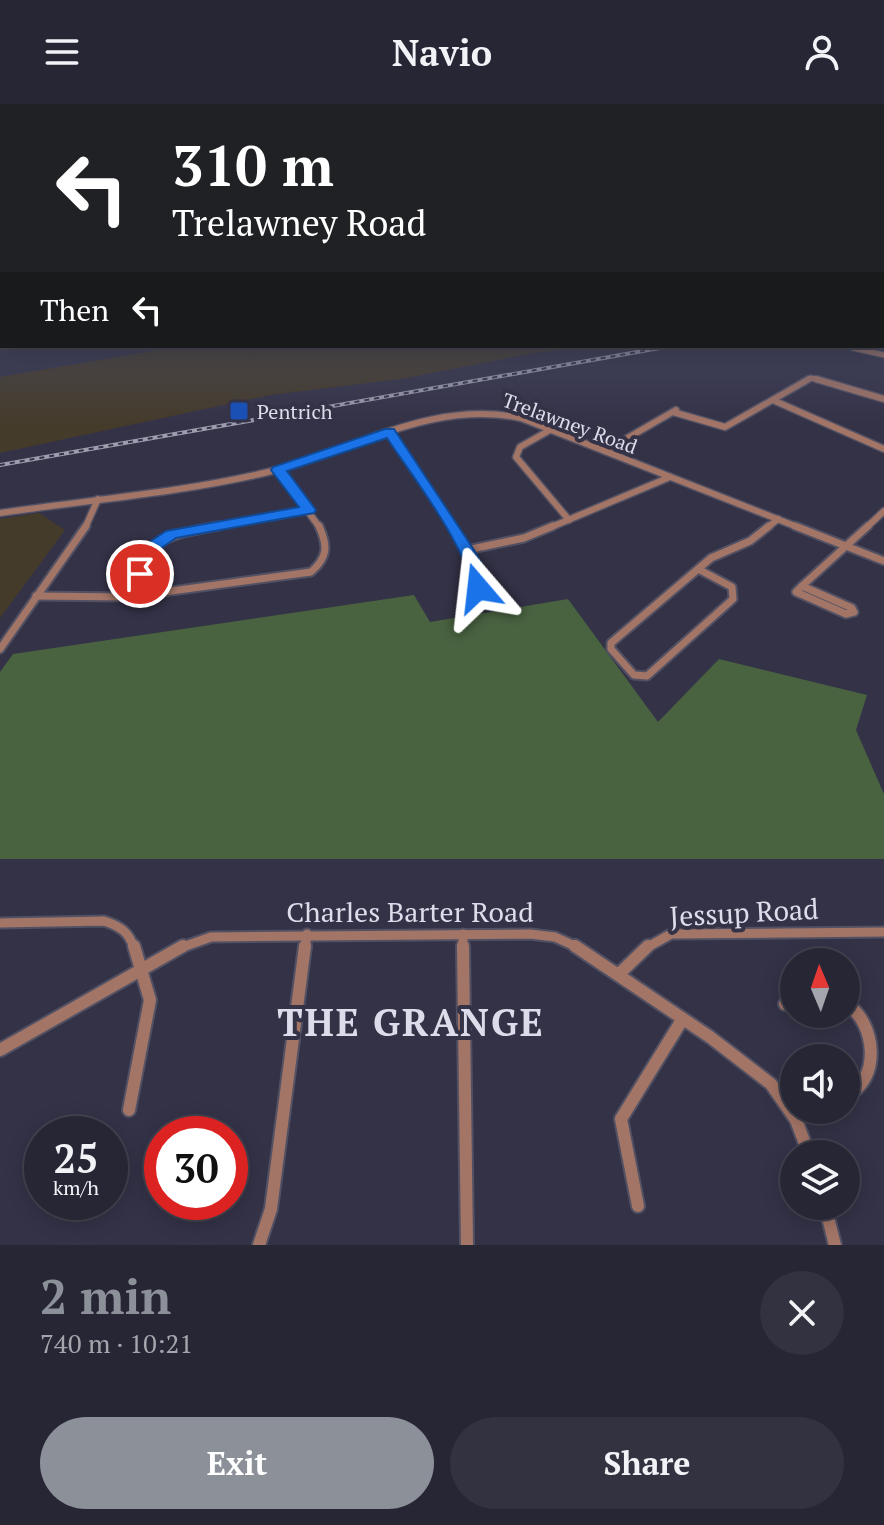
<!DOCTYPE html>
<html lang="en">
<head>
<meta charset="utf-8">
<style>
  :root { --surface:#272635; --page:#333241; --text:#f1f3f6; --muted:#a4a5ad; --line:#434350; --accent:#8c9099 }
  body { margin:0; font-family:"PT Serif",serif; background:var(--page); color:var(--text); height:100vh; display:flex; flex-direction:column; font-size:30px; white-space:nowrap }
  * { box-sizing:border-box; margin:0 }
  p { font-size:26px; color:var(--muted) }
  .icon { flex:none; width:44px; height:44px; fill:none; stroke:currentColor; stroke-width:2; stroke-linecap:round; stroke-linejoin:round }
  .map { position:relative; height:1141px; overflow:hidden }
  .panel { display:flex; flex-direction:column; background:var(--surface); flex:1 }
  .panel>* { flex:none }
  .hud { position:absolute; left:0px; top:0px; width:884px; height:244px; box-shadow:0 4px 20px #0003,0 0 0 2px var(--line); background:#202124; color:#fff; overflow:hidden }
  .needle { width:52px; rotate:358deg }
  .buttons { position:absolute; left:780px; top:844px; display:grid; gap:16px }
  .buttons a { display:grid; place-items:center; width:80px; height:80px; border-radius:50%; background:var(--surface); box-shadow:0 4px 20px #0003,0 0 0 2px var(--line); font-size:40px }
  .speed { position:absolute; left:24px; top:1012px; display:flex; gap:16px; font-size:40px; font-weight:700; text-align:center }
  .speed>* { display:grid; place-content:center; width:104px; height:104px; border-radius:50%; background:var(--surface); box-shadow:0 4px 20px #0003,0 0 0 2px var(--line); line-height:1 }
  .speed small { font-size:20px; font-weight:400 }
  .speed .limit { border:12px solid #d22; background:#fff; color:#111 }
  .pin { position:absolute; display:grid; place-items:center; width:68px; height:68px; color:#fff; margin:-34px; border:4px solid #fff; border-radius:50%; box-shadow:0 2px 8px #0007 }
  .me { position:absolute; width:88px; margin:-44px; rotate:343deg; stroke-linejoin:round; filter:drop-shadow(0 0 6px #0008) }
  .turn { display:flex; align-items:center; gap:28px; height:168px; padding:0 40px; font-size:36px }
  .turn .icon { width:104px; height:104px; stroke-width:2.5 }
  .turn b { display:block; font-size:56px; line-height:68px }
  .then { display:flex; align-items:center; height:76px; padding:0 40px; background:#0003; gap:16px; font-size:30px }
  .round { display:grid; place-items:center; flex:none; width:84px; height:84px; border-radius:42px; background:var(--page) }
  .headline { display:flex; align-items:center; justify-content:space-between; height:136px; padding:0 40px }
  h1 { font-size:48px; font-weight:800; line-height:60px; color:var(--accent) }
  .button { display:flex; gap:16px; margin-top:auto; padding:16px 40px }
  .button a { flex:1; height:92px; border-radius:48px; background:var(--accent); color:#fff; font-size:32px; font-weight:800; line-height:92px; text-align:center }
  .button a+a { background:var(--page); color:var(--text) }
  header { display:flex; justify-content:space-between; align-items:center; height:104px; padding:0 40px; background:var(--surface); font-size:36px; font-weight:800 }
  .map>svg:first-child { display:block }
  .industrial { fill:#453b2b }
  .green { fill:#496240 }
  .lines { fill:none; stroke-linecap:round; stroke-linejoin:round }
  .street-far4-casing { stroke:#525164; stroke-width:7 }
  .street-far3-casing { stroke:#525164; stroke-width:9 }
  .street-far2-casing { stroke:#525164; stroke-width:11 }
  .street-far1-casing { stroke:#525164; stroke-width:13 }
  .street-casing { stroke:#525164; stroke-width:16 }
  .secondary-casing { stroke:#525164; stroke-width:4 }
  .street-far4 { stroke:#a37567; stroke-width:5 }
  .street-far3 { stroke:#a37567; stroke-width:6 }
  .street-far2 { stroke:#a37567; stroke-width:7 }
  .street-far1 { stroke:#a37567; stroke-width:9 }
  .street { stroke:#a37567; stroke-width:12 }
  .secondary { fill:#e19783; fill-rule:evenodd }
  .rail-casing { stroke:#9e9dae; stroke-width:4 }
  .rail { stroke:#343247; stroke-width:2; stroke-dasharray:5; stroke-linecap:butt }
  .route { fill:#1a73e8; stroke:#114b97; stroke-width:2 }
  .transit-dot { fill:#1a4fb4; stroke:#343247; stroke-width:3 }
  .labels { text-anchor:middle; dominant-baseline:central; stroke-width:8; stroke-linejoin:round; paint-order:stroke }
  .far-poi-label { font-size:20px; fill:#dddcea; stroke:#343247; text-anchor:start }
  .far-street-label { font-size:20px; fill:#dddcea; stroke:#343247 }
  .near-street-label { font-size:28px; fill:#dddcea; stroke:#343247 }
  .near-district-label { font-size:38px; font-weight:bold; letter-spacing:2px; fill:#dddcea; stroke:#343247 }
</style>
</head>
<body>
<header><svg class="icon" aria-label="menu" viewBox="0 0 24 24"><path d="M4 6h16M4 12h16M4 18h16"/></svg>Navio<svg class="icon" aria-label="person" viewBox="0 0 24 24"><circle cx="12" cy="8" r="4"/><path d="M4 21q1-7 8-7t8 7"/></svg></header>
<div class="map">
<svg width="884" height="1141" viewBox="0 0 884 1141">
  <rect width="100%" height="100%" fill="#343247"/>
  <!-- industrial -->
  <g class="industrial">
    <path d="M181,242H598L534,249L401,275L270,291L0,349V273Z"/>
    <path d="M39,409L65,426L0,514V415Z"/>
  </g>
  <!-- green -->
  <path class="green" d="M414,491L430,518L568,495L658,618L719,555L867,591L856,626L884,690V755H0V568L13,550Z"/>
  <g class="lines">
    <defs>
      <g id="street-far4">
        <path d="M853,244L884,251"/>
        <path d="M805,277L811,274L823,277"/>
      </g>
      <g id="street-far3">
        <path d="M816,275L884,295"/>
        <path d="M775,297L884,345"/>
        <path d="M673,308L725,323L809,275"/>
        <path d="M550,326L520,343L516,353L569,416"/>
        <path d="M390,328L454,424"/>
        <path d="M605,347L676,306"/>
        <path d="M278,366L320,424"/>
        <path d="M0,409C88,396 178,389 264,369C352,349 428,295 521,314L800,424"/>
        <path d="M85,424L98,395"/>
        <path d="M207,424L309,406"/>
        <path d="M549,424L670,373"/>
        <path d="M767,424L778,415"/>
        <path d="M866,424L884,407"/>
      </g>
      <g id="street-far2">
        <path d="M452,422L470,453L478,484"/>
        <path d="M795,422L884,457"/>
        <path d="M467,446L524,434L553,422"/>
        <path d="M700,466L732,483L733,495L647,572L634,571L611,545V539L711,454L750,437L769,422"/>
        <path d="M802,482L852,504L854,508L846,510L796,488Z"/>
        <path d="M802,482L868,422"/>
        <path d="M36,492L127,493L311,468C328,453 328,442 319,422"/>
        <path d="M127,493C159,435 151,434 218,422"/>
        <path d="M0,545L86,422"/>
      </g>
      <g id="street-far1">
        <path d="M0,819L104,817C120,822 129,828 134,844"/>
        <path d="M463,830V844"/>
        <path d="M180,844L211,833L530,830L555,833L579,844"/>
        <path d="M305,844L307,830"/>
        <path d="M646,844L671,830L884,828"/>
      </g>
      <g id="street">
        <path d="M463,842L467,1141"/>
        <path d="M575,842L710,933L771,980L796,1016L809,1050"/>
        <path d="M619,870L648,842"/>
        <path d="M785,900H794"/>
        <path d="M846,900C876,917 882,977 846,991"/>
        <path d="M0,946L183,842"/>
        <path d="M782,991H794"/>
        <path d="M129,1006L150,896L134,842"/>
        <path d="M638,1102L621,1015L682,916"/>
        <path d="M825,1102L835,1141"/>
        <path d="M259,1141L271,1105L305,842"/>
      </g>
      <rect id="secondary" x="882" y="197" width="2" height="4"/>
    </defs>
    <!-- street-far4 casing -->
    <use href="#street-far4" class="street-far4-casing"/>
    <!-- street-far3 casing -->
    <use href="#street-far3" class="street-far3-casing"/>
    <!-- street-far2 casing -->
    <use href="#street-far2" class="street-far2-casing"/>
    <!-- street-far1 casing -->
    <use href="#street-far1" class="street-far1-casing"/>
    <!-- street casing -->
    <use href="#street" class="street-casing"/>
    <!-- secondary casing -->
    <use href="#secondary" class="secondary-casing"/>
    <!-- street-far4 -->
    <use href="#street-far4" class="street-far4"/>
    <!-- street-far3 -->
    <use href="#street-far3" class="street-far3"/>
    <!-- street-far2 -->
    <use href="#street-far2" class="street-far2"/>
    <!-- street-far1 -->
    <use href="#street-far1" class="street-far1"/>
    <!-- street -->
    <use href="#street" class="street"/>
    <!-- secondary -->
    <use href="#secondary" class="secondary"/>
    <defs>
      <path id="rail" d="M0,361L671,242"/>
    </defs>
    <!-- rail casing -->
    <use href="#rail" class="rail-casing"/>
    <!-- rail -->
    <use href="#rail" class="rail"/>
  </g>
  <!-- sky -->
  <linearGradient id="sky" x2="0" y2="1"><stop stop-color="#1d1c27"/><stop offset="0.5" stop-color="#4a4f69"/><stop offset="1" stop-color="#4a4f69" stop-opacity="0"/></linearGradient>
  <rect width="884" height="321" fill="url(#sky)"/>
  <!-- route -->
  <path class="route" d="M385,325H394L474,446L487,470L484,487L470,484C472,449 408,366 387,334L287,367L316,406L314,409L176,434L163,443L145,473L132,470L151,437L166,427L299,403L271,366L273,363Z"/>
  <!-- markers -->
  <rect class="transit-dot" x="229" y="297" width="20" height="20" rx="4"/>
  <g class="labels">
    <!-- far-poi labels -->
    <g class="far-poi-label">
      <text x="257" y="307">Pentrich</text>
    </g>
    <!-- far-street labels -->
    <g class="far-street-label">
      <text transform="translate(570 319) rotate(20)">Trelawney Road</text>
    </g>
    <!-- near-street labels -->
    <g class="near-street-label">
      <text x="410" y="807">Charles Barter Road</text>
      <text transform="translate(744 808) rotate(-3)">Jessup Road</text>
    </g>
    <!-- near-district labels -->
    <g class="near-district-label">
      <text x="411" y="918">THE GRANGE</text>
    </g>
  </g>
</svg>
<div class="buttons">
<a><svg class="needle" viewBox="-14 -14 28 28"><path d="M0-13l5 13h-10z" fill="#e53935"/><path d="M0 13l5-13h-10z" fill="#a4a5ad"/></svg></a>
<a><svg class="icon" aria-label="sound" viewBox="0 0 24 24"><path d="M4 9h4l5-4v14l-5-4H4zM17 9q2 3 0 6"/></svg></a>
<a><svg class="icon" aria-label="layers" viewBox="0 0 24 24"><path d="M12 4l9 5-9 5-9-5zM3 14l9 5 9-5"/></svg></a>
</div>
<div class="speed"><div>25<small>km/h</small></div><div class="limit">30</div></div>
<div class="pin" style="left:140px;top:470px;background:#d93025"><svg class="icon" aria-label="arrive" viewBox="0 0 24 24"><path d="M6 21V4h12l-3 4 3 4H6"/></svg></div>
<svg class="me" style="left:478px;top:484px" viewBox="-20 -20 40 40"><path d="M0-17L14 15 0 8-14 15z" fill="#1a73e8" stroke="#fff" stroke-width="4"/></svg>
<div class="hud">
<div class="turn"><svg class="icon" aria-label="left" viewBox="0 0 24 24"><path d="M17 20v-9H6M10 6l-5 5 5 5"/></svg><div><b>310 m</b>Trelawney Road</div></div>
<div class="then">Then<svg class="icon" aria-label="left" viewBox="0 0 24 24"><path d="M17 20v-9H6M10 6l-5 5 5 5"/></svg></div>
</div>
</div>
<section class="panel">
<div class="headline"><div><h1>2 min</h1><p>740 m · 10:21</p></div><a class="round"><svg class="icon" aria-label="close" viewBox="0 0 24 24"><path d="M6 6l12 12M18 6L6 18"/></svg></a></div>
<div class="button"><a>Exit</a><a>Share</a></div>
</section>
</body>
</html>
